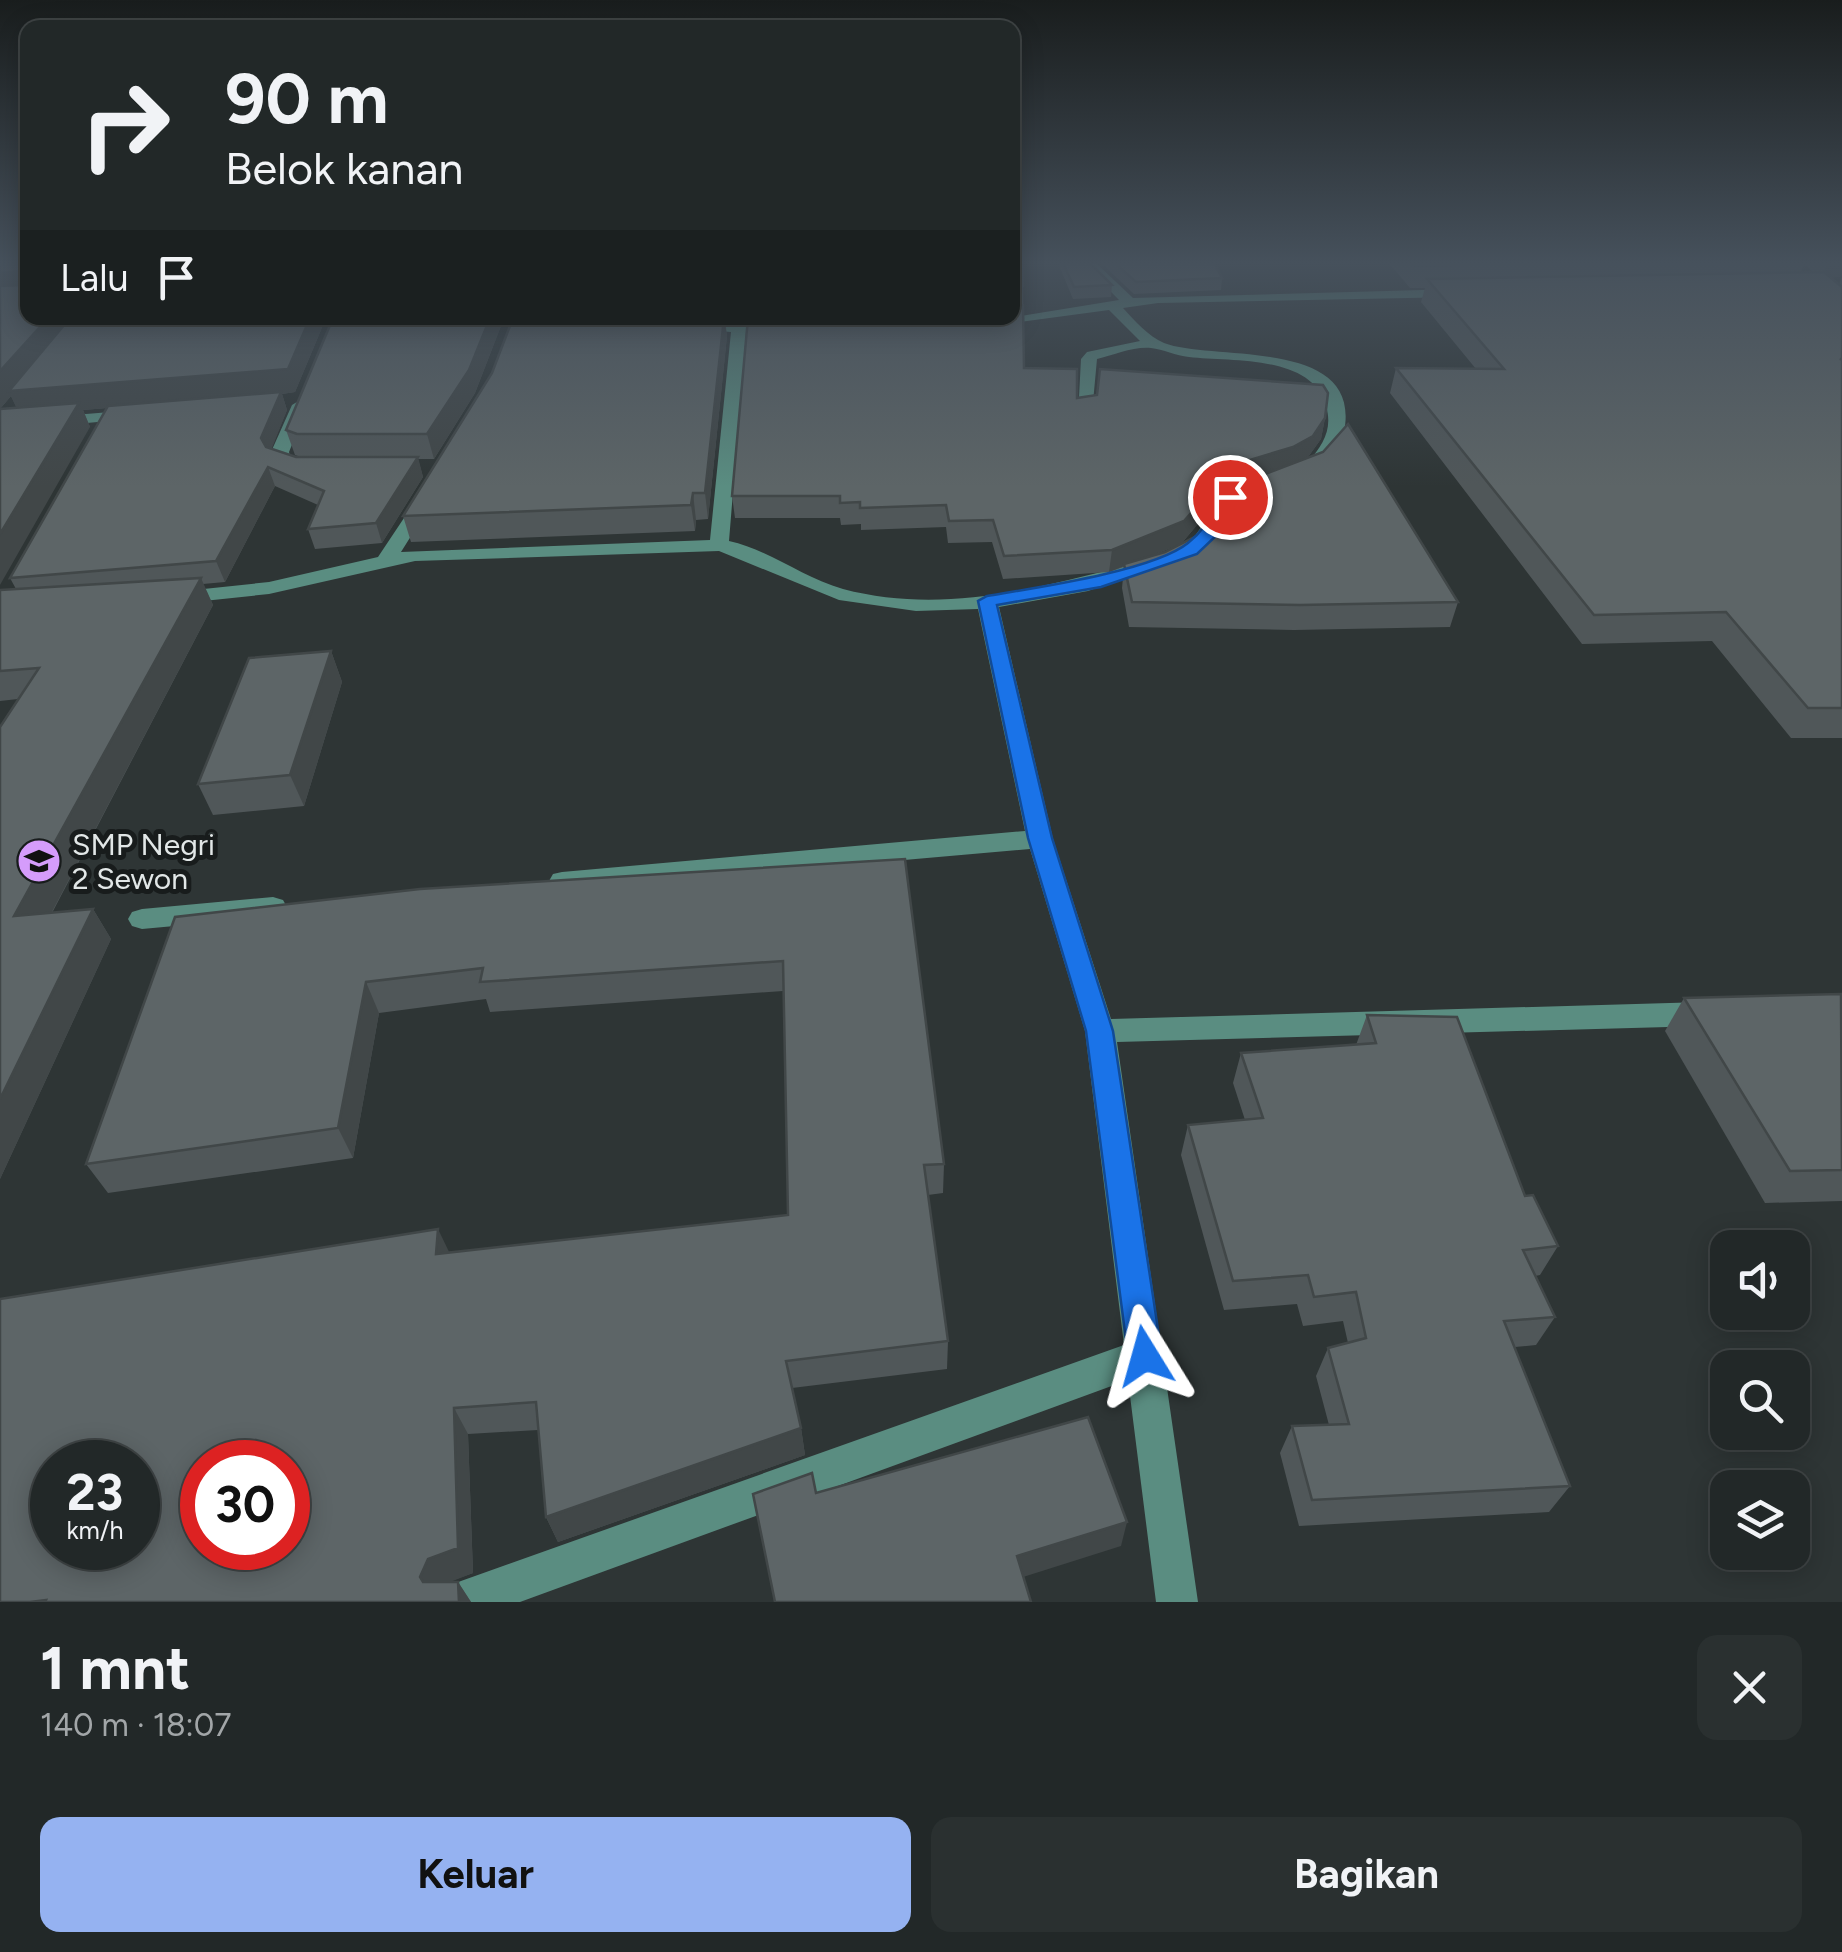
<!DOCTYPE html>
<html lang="id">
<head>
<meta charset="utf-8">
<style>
  :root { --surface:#222828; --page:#2a3030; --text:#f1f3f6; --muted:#a2a6a8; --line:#3f4445; --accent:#95b2f1 }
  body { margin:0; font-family:Figtree,sans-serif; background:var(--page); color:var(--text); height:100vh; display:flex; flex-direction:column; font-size:38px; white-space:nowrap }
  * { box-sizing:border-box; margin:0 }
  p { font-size:32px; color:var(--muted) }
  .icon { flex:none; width:55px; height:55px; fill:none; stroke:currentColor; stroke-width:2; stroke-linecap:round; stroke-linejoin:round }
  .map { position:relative; height:1602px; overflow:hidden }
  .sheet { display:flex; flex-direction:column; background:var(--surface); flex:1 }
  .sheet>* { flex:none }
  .hud { position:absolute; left:20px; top:20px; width:1000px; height:305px; border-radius:20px; box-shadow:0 5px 25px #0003,0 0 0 2px var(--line); background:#222828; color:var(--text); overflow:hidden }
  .controls { position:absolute; left:1710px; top:1230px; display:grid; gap:20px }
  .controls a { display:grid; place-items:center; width:100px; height:100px; border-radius:20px; background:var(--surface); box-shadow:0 5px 25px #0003,0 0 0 2px var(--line); font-size:50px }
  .speed { position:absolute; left:30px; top:1440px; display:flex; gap:20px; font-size:50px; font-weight:700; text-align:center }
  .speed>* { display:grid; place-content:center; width:130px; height:130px; border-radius:50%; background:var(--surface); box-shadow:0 5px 25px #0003,0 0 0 2px var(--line); line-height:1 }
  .speed small { font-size:25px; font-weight:400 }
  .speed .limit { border:15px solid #d22; background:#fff; color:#111 }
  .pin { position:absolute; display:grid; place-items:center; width:85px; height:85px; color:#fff; margin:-42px; border:5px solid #fff; border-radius:50%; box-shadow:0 2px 10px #0007 }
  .me { position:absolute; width:110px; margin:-55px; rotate:352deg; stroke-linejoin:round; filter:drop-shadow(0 0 8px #0008) }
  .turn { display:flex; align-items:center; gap:35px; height:210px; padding:0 40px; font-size:45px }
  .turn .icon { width:130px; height:130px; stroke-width:2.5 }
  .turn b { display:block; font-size:70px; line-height:85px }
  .then { display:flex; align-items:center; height:95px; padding:0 40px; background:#0003; gap:20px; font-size:38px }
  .round { display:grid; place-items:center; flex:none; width:105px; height:105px; border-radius:20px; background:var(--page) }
  .overview { display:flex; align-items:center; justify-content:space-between; height:170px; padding:0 40px }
  h1 { font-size:60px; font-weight:700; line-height:75px }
  .primary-button { display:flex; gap:20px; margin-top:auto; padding:20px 40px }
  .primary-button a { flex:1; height:115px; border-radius:20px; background:var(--accent); color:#111; font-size:40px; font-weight:700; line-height:115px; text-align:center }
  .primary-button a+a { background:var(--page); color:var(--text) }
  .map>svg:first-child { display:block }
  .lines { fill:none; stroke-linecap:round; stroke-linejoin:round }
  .minor { fill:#5a8d81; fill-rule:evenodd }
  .wall { fill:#505759; fill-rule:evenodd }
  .shaded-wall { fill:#414748 }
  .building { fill:#5d6567; stroke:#414748; stroke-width:2.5; fill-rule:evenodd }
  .route { fill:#1a73e8; stroke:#114b97; stroke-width:2.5 }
  .labels { text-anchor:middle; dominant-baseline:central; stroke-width:10; stroke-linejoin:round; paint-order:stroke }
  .poi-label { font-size:30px; fill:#e2e7e7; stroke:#181c1c; text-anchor:start }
</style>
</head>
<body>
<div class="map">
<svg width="1842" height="1602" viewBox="0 0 1842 1602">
  <rect width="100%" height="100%" fill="#2e3535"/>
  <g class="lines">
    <!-- minor -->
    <g class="minor">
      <path d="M1083,263H1096L1133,298L1458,289L1465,293L1458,297L1158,303L1123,308C1135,321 1148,336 1164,343C1214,362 1363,336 1344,432C1341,447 1331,462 1317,467L1308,462C1323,445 1333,429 1326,406C1312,354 1231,362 1189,357C1176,356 1163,349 1151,348C1135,346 1113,355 1097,359L1092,413L1078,416L1081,359L1087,352L1140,341L1109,310L990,326L983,322L1119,300Z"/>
      <path d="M695,322L780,325L787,329L780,333L746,332L729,541C770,550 803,578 843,589C949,617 1053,584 1155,558L1165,564L1088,591L999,607L1053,839L1111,1019L1704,1002L1715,1006L1719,1014L1715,1022L1704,1026L1117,1042L1198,1602H1156L1128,1380L520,1602H440L446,1587L461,1581L1124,1345L1085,1031L1030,849L562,890L553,888L549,881L553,874L562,872L1025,831L978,609L916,611L839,600L719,551L415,561L269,594L175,604L165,598L175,592L269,582L378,557L418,497L424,496L433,501L401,552L710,540L731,332L690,329V323Z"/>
      <path d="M300,400L308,405L289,452L291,460L310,464L313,468L304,473L278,468L271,452L292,405Z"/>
      <path d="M135,410L141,412V418L0,431V421Z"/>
      <path d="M1262,480L1271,485L1268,489L1238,501L1207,547H1193L1190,543L1225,493Z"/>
      <path d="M273,897L283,900L287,907L283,914L273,917L142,929L132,926L128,919L132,912L142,909Z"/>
    </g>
  </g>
  <!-- wall -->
  <g class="wall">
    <path d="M1058,263H1090L1112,285L1111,297L1073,299Z"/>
    <path d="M1101,263H1214L1222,278L1221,290L1134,294Z"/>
    <path d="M1389,263H1842V276L1830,278L1839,284L1842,277V738H1791L1712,641L1582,644L1390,393L1396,368L1476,369L1421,302L1425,288H1410ZM1804,264L1814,273H1800Z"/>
    <path d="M1023,286L1024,368L1077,398L1325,418L1321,439L1308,457L1458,602L1450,627L1294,630L1129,627L1122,588L1124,567L1109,572L1003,579L992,542L948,543L946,527L861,530V524L841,525L840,518H735L732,496L748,319H725L727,336L708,519L696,520L695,531L411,542L403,516L492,373L513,318H1012ZM1243,482L1208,530L1165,552L1146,558L1181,544L1229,487Z"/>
    <path d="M28,318H326L295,392L282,394L287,410L271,449L296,457H301L295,455L286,430L333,318H504L475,393L434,459H418L423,477L382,543L315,549L308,529L318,505L275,486L225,582L203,584L213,605L52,913L93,909L111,939L0,1179V727L18,699L0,701V590L16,589L10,578L107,408L83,410L90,427L17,408L11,396L0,409Z"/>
    <path d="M331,651L342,682L304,806L213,815L198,784Z"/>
    <path d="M905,859L944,1164L943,1193L928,1195L948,1341L947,1369L792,1388L801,1428L805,1455L558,1542L546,1517L538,1430L468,1434L473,1573L448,1582H458L471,1602H0L449,1252L788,1215L783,991L490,1012L486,999L379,1013L353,1158L108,1193L86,1164L175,917Z"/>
    <path d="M1842,996V1201L1765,1203L1665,1031L1684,998Z"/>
    <path d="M1367,1015L1525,1196L1558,1246L1540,1275L1535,1276L1555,1317L1536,1345L1515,1347L1570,1486L1549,1512L1299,1526L1280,1453L1292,1426L1329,1425L1316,1376L1328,1348L1348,1343L1343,1321L1303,1326L1297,1304L1224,1310L1181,1155L1188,1125L1245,1120L1233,1083L1241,1053L1356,1045Z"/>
  </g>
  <!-- shaded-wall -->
  <g class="shaded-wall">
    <path d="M1828,263H1842V276L1821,279Z"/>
    <path d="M18,271L28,292L0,296V273Z"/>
    <path d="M1023,286L1022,308L1012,313V291Z"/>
    <path d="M48,318H326L295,392L282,394L287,410L268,458L261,438L280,394L83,410L90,427L0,585V534L20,416L11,396L0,409V371Z"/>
    <path d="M490,318H504L475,393L434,459L427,434Z"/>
    <path d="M724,318L727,336L708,519L705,493Z"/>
    <path d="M1325,418L1321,439L1308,457L1289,468L1229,487L1181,544L1109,572L1112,550L1233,465Z"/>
    <path d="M418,457L423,477L382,543L376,523Z"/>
    <path d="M268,467L275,486L225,582L216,561Z"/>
    <path d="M693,493L696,520L695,531L691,505Z"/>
    <path d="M201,578L213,605L34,946L14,916Z"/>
    <path d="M331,651L342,682L304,806L290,775Z"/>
    <path d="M93,909L111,939L0,1179V1099Z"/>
    <path d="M366,982L379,1013L353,1158L338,1128Z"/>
    <path d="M438,1229L452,1258L436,1254Z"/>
    <path d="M454,1408L468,1434L473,1573L445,1584L437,1601L420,1577Z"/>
    <path d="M801,1428L805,1455L558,1542L546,1517Z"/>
    <path d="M1127,1522L1121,1546L1014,1580L1017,1556Z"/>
    <path d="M458,1582L471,1602H459Z"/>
  </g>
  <!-- building -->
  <g class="building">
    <path d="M0,263H28V318H48L0,371V286L21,285L18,271L0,273Z"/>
    <path d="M1063,263H1090L1112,285L1074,287Z"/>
    <path d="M1115,263H1214L1222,278L1136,282Z"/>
    <path d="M1412,263H1564L1415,266Z"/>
    <path d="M1023,267V286L1012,291V268Z"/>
    <path d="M1824,272L1842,287V359H1840L1842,360V708H1808L1726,612L1594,615L1396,368L1504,369L1427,279Z"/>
    <path d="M1023,305L1024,368L1077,369V398L1097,395L1100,369L1323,385L1328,393L1325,418L1313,436L1293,447L1233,465L1184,521L1112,550L1004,556L993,520L949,521L946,505L860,508V502L840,503V496H732L748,318L914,319L1012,318V306Z"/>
    <path d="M70,318H310L288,369L9,391Z"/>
    <path d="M333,318H490L469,370L427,434H297L286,430Z"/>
    <path d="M513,318H724L705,493H693L691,505L403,516L492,373Z"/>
    <path d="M281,392L261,438L266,447L296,457H418L376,523L308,529L324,491L268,467L216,561L10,578L108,406Z"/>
    <path d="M79,403L0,534V409Z"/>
    <path d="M1348,424L1458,602L1300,605L1132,602L1124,564L1165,552L1208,530L1244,482L1323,452Z"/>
    <path d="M201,578L14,916L93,909L0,1099V727L39,668L0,671V590Z"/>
    <path d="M331,651L290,775L198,784L249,658Z"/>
    <path d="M905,859L944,1164L924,1165L948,1341L786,1361L801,1428L546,1517L536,1402L454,1408L458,1548L428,1559L420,1577L423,1582H458L459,1602H45L46,1600L30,1602H0V1299L438,1229L436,1254L788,1215L783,961L480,982L483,968L366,982L338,1128L86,1164L175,917L420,889ZM52,1462H138V1548H52ZM202,1462H288V1548H202Z"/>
    <path d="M1841,994L1842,1170L1790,1171L1684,998Z"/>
    <path d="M1367,1015L1457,1017L1525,1196L1533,1195L1558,1246L1523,1250L1555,1317L1504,1321L1570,1486L1312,1500L1292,1426L1349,1424L1328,1348L1366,1338L1356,1292L1314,1297L1308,1275L1233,1281L1188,1125L1263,1118L1241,1053L1376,1043Z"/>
    <path d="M1088,1417L1127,1522L1017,1556L1031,1602H775L753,1494L812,1473L816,1493Z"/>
  </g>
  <!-- sky -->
  <linearGradient id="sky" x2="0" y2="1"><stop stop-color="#191d1d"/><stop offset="0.54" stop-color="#46515c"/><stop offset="1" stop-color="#46515c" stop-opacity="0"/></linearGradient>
  <rect width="1842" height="487" fill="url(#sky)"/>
  <!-- route -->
  <path class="route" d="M1230,492L1239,497L1218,534L1197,554L1101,587L997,605L1052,838L1113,1031L1162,1356L1157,1368L1145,1373L1133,1368L1128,1356L1086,1031L1028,838L978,601L987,596C1034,588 1153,571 1188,543C1206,529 1213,512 1225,494Z"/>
  <!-- icons -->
  <defs>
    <symbol id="school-disc" viewBox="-11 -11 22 22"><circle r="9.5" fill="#d59cfb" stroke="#181c1c"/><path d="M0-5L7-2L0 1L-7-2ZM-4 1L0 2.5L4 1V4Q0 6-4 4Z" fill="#111"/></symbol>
  </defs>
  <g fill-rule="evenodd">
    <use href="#school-disc" x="14" y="836" width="50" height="50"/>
  </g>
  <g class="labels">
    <!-- poi labels -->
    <g class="poi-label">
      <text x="72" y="844">SMP Negri<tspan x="72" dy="34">2 Sewon</tspan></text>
    </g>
  </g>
</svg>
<div class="controls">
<a><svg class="icon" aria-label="sound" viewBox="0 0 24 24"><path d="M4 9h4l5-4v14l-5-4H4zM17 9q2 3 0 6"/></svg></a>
<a><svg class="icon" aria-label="search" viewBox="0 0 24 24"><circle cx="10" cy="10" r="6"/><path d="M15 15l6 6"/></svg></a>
<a><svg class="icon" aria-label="layers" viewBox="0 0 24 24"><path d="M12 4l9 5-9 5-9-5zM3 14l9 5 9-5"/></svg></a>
</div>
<div class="speed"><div>23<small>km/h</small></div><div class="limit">30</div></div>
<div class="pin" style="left:1230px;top:497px;background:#d93025"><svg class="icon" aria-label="arrive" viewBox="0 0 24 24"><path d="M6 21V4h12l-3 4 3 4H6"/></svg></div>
<svg class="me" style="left:1145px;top:1356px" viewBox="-20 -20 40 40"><path d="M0-17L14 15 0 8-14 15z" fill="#1a73e8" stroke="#fff" stroke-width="4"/></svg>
<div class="hud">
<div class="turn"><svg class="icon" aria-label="right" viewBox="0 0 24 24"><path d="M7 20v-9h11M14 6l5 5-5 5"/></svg><div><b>90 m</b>Belok kanan</div></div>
<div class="then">Lalu<svg class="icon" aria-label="arrive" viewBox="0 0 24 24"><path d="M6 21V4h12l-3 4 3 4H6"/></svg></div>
</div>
</div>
<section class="sheet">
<div class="overview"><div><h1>1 mnt</h1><p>140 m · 18:07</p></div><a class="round"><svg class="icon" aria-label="close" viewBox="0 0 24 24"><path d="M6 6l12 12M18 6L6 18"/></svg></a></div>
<div class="primary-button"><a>Keluar</a><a>Bagikan</a></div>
</section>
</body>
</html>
